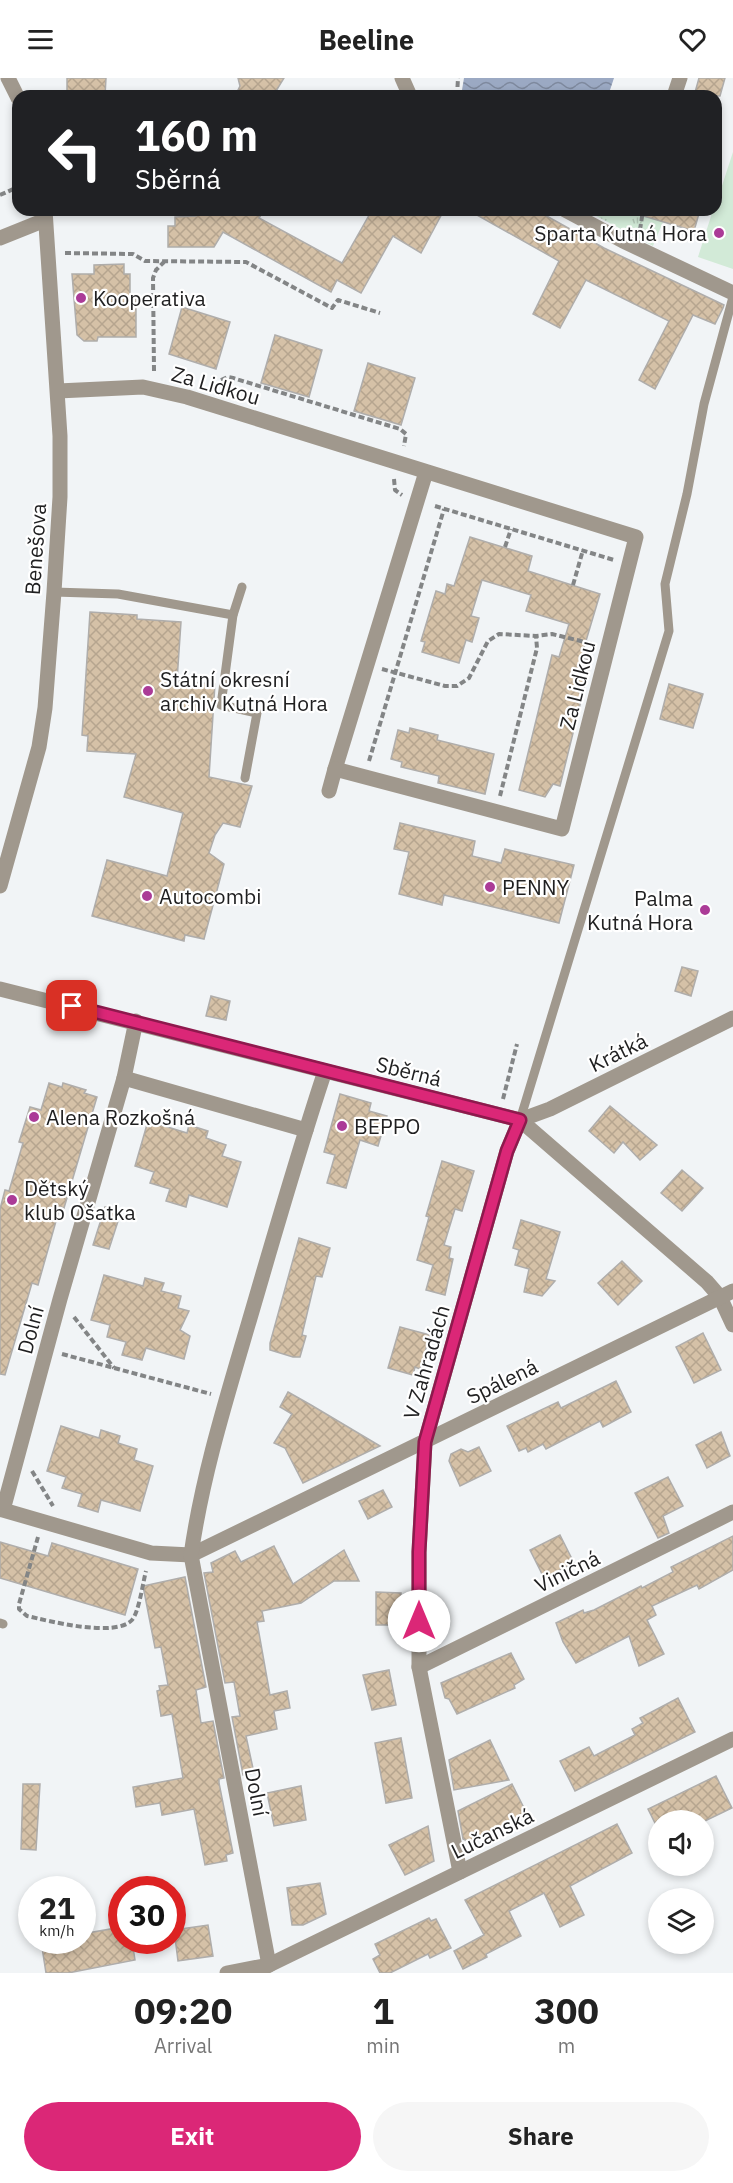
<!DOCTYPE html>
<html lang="en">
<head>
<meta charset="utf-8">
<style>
  :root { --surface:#fff; --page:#f6f6f6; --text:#222; --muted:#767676; --accent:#db2777 }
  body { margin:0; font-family:"IBM Plex Sans",sans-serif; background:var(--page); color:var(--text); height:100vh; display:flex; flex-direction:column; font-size:22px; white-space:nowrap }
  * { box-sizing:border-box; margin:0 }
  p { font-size:20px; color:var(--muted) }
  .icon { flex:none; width:33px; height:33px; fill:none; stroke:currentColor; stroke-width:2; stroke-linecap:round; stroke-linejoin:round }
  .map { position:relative; height:1895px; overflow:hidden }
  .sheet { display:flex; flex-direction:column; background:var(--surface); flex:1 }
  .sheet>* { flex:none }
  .hud { position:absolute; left:12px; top:12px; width:710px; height:126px; border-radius:18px; box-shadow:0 3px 9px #0003; background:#202124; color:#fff; overflow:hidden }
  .tools { position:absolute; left:648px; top:1732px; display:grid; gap:12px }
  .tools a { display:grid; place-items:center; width:66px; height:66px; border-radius:50%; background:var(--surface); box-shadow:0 3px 9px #0003; font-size:30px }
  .speed { position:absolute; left:18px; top:1798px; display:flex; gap:12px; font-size:30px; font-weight:700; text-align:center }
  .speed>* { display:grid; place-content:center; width:78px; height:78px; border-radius:50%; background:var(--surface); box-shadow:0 3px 9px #0003; line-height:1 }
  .speed small { font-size:15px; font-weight:400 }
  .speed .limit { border:9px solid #d22; background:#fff; color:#111 }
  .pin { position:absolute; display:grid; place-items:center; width:51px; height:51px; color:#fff; margin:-26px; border-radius:12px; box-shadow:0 3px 9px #0006 }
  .me { position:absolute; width:66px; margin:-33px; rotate:0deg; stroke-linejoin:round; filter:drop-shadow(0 0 4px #0008) }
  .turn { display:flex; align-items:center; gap:21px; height:126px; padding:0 24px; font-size:27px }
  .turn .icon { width:78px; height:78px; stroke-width:2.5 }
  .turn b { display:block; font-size:42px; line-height:51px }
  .eta { display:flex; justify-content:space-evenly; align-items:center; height:102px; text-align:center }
  .eta b { font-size:36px; font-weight:800; line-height:42px }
  .primary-button { display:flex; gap:12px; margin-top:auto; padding:12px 24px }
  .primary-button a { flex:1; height:69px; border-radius:36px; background:var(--accent); color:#fff; font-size:24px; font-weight:800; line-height:69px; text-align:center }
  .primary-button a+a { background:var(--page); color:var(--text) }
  header { display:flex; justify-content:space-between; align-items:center; height:78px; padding:0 24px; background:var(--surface); font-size:27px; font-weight:800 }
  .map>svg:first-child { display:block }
  .grass { fill:url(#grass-tufts) }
  .garden { fill:#d2ead7 }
  .water { fill:url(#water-waves) }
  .building { fill:url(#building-cross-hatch); stroke:#afadab; stroke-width:1.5 }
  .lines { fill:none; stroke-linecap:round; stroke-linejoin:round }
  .path { stroke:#838586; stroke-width:4; stroke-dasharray:6 3; stroke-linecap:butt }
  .service { stroke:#a0988d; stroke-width:9 }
  .minor { stroke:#a0988d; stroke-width:15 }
  .route-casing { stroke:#8e194d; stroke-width:15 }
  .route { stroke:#db2777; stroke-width:10 }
  .poi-dot { fill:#ab3b97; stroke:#fff; stroke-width:2 }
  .labels { text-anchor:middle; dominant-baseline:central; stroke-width:4.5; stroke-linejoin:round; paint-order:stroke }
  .poi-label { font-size:21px; fill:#1f1f20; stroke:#fff; text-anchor:start }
  .street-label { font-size:21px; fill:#1f1f20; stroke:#fff }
</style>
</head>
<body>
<header><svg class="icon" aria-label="menu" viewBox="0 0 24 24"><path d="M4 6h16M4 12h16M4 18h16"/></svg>Beeline<svg class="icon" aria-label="heart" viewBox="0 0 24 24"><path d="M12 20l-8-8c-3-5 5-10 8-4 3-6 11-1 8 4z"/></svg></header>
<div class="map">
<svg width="733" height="1895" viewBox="0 0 733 1895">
  <defs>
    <pattern id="grass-tufts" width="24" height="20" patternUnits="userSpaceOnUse" patternTransform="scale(1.5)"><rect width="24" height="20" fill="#d2ead7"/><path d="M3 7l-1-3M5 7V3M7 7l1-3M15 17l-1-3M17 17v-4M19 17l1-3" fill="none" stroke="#b4c8b8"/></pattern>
    <pattern id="water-waves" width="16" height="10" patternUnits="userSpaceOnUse" patternTransform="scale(1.5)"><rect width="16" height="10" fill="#9ba9c3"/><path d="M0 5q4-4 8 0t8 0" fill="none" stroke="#7e899e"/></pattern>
    <pattern id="building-cross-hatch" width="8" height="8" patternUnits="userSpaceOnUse" patternTransform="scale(1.5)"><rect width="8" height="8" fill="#d5c1a7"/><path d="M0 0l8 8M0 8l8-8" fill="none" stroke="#b6a58f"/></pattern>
  </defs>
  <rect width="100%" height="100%" fill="#f1f4f6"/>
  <!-- grass -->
  <path class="grass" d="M585,132H652L663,144L653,168Z"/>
  <!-- garden -->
  <path class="garden" d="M733,74V191L698,179L713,132H716V126Z"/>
  <!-- water -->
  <path class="water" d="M464,0H614L608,18H461Z"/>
  <!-- building -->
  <g class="building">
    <path d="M67,0H106L105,18H67Z"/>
    <path d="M238,0H284L273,18H235L240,8Z"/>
    <path d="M699,0H725L720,18H694Z"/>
    <path d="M200,132H264L259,140L342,185L372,132H444L421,175L393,158L361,215L337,202L331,214L223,154L214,169H168V148H175V139L196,138Z"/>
    <path d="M468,132H536L604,170L724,227L723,230L715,246L693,237L655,311L639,302L669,243L586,202L560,250L533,236L559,183Z"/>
    <path d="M640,132H700L694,153L640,137Z"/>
    <path d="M124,186V196H130V219H136V259H98L97,263H84L77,257L72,196H94V187Z"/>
    <path d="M182,229L230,244L216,291L169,276Z"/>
    <path d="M275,257L322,272L309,319L261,305Z"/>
    <path d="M368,285L415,300L401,347L354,333Z"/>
    <path d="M470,459L532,478L528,493L600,516L583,573L586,574L584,581L591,582L560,708L553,706L545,719L519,712L552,577L559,579L569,546L526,533L531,517L482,502L471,538L479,540L472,564L466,562L459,585L422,574L425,564L421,563L436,513L445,516L447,506L454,508Z"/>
    <path d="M90,534L137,537V541L181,544L177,603L215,606L209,699L252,708L240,749L223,745L215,757L209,775L224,786L204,861L185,857L184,863L92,838L107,782L167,798L183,735L124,719L136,676L87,673L88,658L82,657Z"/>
    <path d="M669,606L703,616L693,650L660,641Z"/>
    <path d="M410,650L438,657L437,662L494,676L485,716L438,705L439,698L401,689L402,684L391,681L398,652L409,655Z"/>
    <path d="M400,745L475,763L472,778L501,785L505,771L574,787L559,845L444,817L442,827L399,816L409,774L394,771Z"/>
    <path d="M682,889L698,893L691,918L675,913Z"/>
    <path d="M211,918L230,923L226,942L206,938Z"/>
    <path d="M49,1005L62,1009L63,1005L86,1012L84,1015L97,1019L64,1130L60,1129L38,1207L32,1205L5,1297L0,1296V1131L5,1112L9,1113L23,1065L19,1064L30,1029L41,1032Z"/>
    <path d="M340,1016L371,1025L369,1033L387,1038L378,1068L360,1062L346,1110L327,1105L335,1077L324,1074Z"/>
    <path d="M610,1028L657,1067L640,1082L623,1064L614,1075L589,1053Z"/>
    <path d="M148,1043L187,1055L189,1047L208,1053L206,1060L226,1067L222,1078L241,1084L227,1129L189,1117L186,1129L166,1123L170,1111L150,1105L154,1094L135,1088Z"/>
    <path d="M442,1083L474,1093L462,1133L455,1131L444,1167L451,1169L449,1180L453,1181L445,1217L426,1212L433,1187L417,1182L429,1139L426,1138Z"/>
    <path d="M682,1092L703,1110L682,1133L661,1115Z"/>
    <path d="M105,1129L121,1134L109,1171L93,1167Z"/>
    <path d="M521,1142L560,1154L546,1201L555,1203L542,1218L524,1214L529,1191L515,1187L519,1172L513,1170Z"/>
    <path d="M299,1160L330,1170L322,1199L316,1198L302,1257L306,1258L300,1279H293L270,1272V1265Z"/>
    <path d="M622,1183L642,1203L618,1227L598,1205Z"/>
    <path d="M104,1197L143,1208L145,1200L164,1205L161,1213L181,1218L178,1230L189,1233L180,1252L190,1258L184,1281L146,1270L142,1282L122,1277L126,1264L107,1259L110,1247L91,1242Z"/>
    <path d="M400,1249L430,1257L420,1291L415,1289L413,1297L388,1290Z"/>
    <path d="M703,1255L721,1292L694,1305L676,1269Z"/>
    <path d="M616,1303L631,1334L603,1349L600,1343L546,1371L543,1366L528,1374L526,1370L519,1373L507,1348L558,1324L561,1330Z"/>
    <path d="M288,1314L311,1327L380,1368L303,1405L285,1370L274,1365L292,1336L280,1329Z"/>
    <path d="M61,1348L99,1360L101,1352L120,1358L118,1365L137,1371L134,1382L153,1388L140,1433L101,1422L98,1434L78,1428L82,1416L62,1410L66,1399L47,1393Z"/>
    <path d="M721,1354L730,1378L707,1390L696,1367Z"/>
    <path d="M479,1369L491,1393L460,1408L449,1383L451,1376L461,1371L468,1374Z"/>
    <path d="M668,1399L683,1428L663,1438L669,1455L658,1460L635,1415Z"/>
    <path d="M383,1412L392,1429L368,1441L359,1423Z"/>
    <path d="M560,1457L574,1485L544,1500L530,1472Z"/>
    <path d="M733,1458V1492L699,1511L697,1507L652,1528L656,1537L647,1542L664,1576L639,1588L629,1558L576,1585L563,1564L556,1545L583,1532L584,1535L594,1532L641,1508L642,1510L673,1494L671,1489Z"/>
    <path d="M0,1464L48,1478L52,1465L138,1491L125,1537L0,1500Z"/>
    <path d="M274,1468L293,1506L344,1472L359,1503H334L301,1525L262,1533L264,1543L257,1544L270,1617L287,1613L290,1630L274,1633L277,1651L246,1658L254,1695L243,1697L232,1639L240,1638L234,1604L225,1605L204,1495L213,1494L211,1485L235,1473L241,1484Z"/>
    <path d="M185,1499L206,1609L196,1612L201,1645L213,1643L224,1700L219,1701V1705L233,1775L226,1777L227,1783L205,1787L194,1731L162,1737L160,1725L136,1729L133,1709L183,1700L172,1636L161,1638L157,1613L160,1612L159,1608L168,1607L161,1569L155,1570L143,1508Z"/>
    <path d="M376,1514L401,1515L400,1547H376Z"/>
    <path d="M511,1575L524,1601L514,1607L515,1610L457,1636L449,1621L445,1620L441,1605Z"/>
    <path d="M389,1592L396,1627L372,1632L363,1597Z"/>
    <path d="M678,1620L695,1654L575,1713L560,1683L589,1669L594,1678L635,1657L632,1651L643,1645L640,1640Z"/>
    <path d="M401,1660L412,1720L386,1725L375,1665Z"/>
    <path d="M490,1662L509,1702L454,1712L449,1682Z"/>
    <path d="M716,1698L732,1730L705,1743H658L657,1749L648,1731Z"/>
    <path d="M23,1706H40L36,1772L21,1771Z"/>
    <path d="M512,1706L527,1736L471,1765L463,1761L458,1733Z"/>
    <path d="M301,1708L306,1742L274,1748L267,1715Z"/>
    <path d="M617,1746L632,1775L570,1808L584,1837L560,1849L544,1815L509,1833L521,1858L486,1876L487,1879L463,1891L454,1873L484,1857L465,1822Z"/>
    <path d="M428,1748L434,1783L405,1797L389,1767Z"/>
    <path d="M320,1805L326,1836L303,1847H292L287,1810Z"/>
    <path d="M429,1840L431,1843L436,1841L451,1870L430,1880L428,1876L390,1895H380L373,1881L380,1877L375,1866Z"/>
    <path d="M208,1847L213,1878L178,1883L174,1852Z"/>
    <path d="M122,1849V1863H132L135,1882L68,1895H46L41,1863H82V1856Z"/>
  </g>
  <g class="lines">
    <!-- path -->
    <g class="path">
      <path d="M457,18L458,0"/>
      <path d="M0,117L18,109"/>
      <path d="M640,152L643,132"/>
      <path d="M65,175L133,176L145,183L246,184L332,230L338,222L380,235"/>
      <path d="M154,293L153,200L156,192L164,184"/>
      <path d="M221,302L228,299L233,300L400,351L406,356L404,368"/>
      <path d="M394,401L395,412L402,417"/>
      <path d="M435,428L614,482"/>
      <path d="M505,469L511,451"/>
      <path d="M573,507L583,472"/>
      <path d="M382,591L445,608H457L469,600L488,563L499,556L536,558L552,556L593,566"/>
      <path d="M369,683L444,431"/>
      <path d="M500,718L537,570L536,558"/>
      <path d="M503,1021L517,966"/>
      <path d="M74,1239L114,1290"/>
      <path d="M62,1276L211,1316"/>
      <path d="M32,1393L53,1428"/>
      <path d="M38,1459L19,1526V1531L27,1538C49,1543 115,1560 132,1542C139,1534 143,1504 146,1493"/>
    </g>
    <!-- service -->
    <g class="service">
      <path d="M242,509L233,537L221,627L257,635L245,700"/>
      <path d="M54,514L118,516L233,537"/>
      <path d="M520,1042L669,553L665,506L687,416L704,326L733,219"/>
      <path d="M0,1545L3,1546"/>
    </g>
    <!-- minor -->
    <g class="minor">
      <path d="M8,0L18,20"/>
      <path d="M402,0L410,18"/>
      <path d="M674,18L680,0"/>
      <path d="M565,132L623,163L733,215"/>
      <path d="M0,160L45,142"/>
      <path d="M58,313L143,309L187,319L636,459L562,751L335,691L426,394"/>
      <path d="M329,713L335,691"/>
      <path d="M0,808L39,669L45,630L54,514L60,419V358L45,132"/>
      <path d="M0,911L520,1042L707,1204L720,1219L733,1247"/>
      <path d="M136,943L124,1000L60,1221L3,1432L151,1475L191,1477L733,1213"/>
      <path d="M124,1000L306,1052"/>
      <path d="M520,1042L550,1031L733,940"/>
      <path d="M419,1589L733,1434"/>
      <path d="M460,1794L419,1589V1474L425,1364L507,1073L520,1042"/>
      <path d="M227,1895L269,1887L733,1661"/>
      <path d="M255,1895L269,1887L191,1477C202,1399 226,1322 248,1247C273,1162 297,1077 325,993"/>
    </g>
  </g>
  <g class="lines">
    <defs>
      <path id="route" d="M72,928L520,1042L507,1073L425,1364L419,1474V1543"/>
    </defs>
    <!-- route casing -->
    <use href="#route" class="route-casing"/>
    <!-- route -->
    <use href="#route" class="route"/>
  </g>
  <!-- markers -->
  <g class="poi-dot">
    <circle cx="719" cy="155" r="6"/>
    <circle cx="81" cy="220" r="6"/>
    <circle cx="148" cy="613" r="6"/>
    <circle cx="490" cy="809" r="6"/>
    <circle cx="147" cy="818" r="6"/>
    <circle cx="705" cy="832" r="6"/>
    <circle cx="34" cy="1039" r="6"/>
    <circle cx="342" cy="1048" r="6"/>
    <circle cx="12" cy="1122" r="6"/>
  </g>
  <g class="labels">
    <!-- poi labels -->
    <g class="poi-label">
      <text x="707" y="155" text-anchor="end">Sparta Kutná Hora</text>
      <text x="93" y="220">Kooperativa</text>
      <text x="160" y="601">Státní okresní<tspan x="160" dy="24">archiv Kutná Hora</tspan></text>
      <text x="502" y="809">PENNY</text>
      <text x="159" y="818">Autocombi</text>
      <text x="693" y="820" text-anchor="end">Palma<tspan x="693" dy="24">Kutná Hora</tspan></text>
      <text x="46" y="1039">Alena Rozkošná</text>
      <text x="354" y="1048">BEPPO</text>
      <text x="24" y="1110">Dětský<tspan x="24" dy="24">klub Ošatka</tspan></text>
    </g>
    <!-- street labels -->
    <g class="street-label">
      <text transform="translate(216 307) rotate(16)">Za Lidkou</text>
      <text transform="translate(35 471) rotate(-86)">Benešova</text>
      <text transform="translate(577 607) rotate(-76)">Za Lidkou</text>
      <text transform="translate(618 974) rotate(-26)">Krátká</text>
      <text transform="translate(409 993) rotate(14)">Sběrná</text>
      <text transform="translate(30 1252) rotate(-75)">Dolní</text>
      <text transform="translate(426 1284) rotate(-74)">V Zahradách</text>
      <text transform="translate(502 1303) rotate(-26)">Spálená</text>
      <text transform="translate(567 1493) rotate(-26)">Viničná</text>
      <text transform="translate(257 1714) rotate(79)">Dolní</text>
      <text transform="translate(492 1755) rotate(-26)">Lučanská</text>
    </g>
  </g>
</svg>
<div class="tools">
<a><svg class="icon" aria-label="sound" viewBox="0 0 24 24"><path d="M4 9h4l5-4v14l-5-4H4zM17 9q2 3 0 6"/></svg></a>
<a><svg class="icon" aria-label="layers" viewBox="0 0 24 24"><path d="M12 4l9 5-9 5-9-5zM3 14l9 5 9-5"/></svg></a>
</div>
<div class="speed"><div>21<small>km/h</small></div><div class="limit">30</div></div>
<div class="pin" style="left:72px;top:928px;background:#d93025"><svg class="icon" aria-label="arrive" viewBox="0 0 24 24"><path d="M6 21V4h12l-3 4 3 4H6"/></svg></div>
<svg class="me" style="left:419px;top:1543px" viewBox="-20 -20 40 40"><circle r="19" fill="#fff"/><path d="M0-13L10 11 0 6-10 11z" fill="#db2777"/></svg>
<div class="hud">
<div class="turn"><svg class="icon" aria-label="left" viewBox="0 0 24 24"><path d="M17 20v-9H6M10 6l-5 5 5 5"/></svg><div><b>160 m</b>Sběrná</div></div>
</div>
</div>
<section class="sheet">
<div class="eta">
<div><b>09:20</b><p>Arrival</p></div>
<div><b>1</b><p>min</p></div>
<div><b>300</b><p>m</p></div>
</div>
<div class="primary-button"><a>Exit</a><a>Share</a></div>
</section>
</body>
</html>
